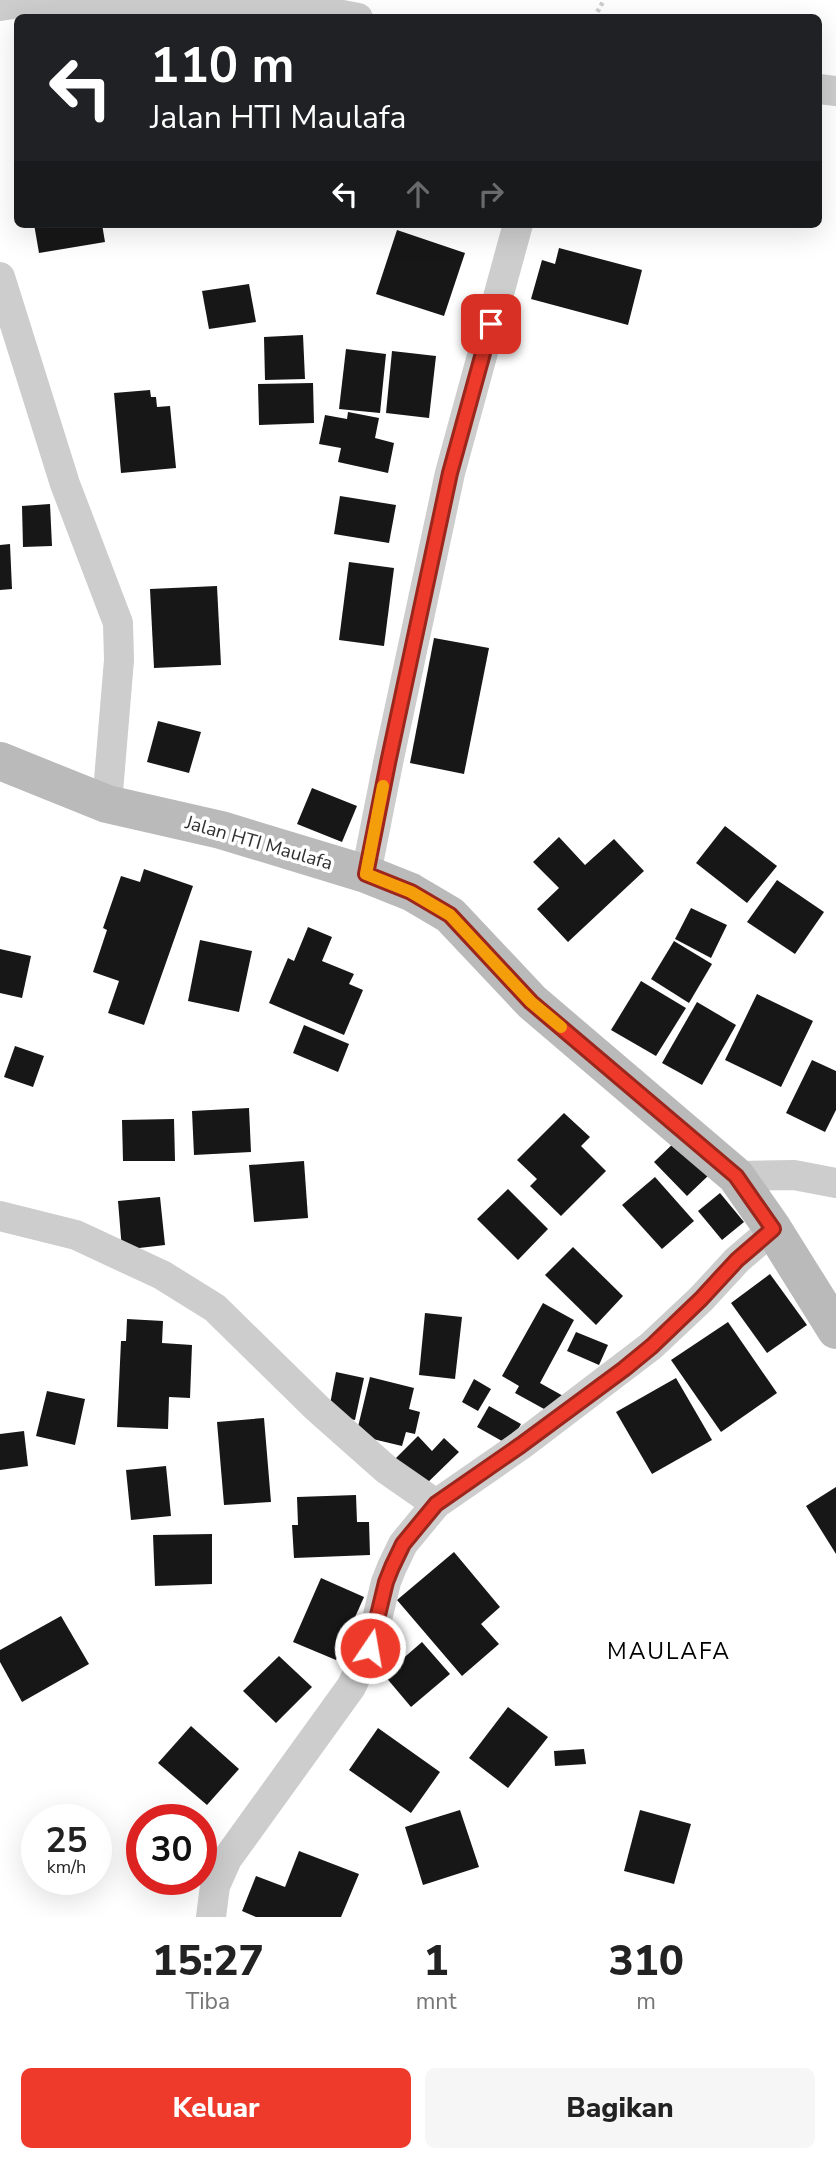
<!DOCTYPE html>
<html lang="id">
<head>
<meta charset="utf-8">
<style>
  :root { --surface:#fff; --page:#f6f6f6; --text:#222; --muted:#767676; --accent:#ee3a2b }
  body { margin:0; font-family:"Nunito Sans",sans-serif; background:var(--page); color:var(--text); height:100vh; display:flex; flex-direction:column; font-size:26px; white-space:nowrap }
  * { box-sizing:border-box; margin:0 }
  p { font-size:23px; color:var(--muted) }
  .icon { flex:none; width:38px; height:38px; fill:none; stroke:currentColor; stroke-width:2; stroke-linecap:round; stroke-linejoin:round }
  .map { position:relative; height:1917px; overflow:hidden }
  .drawer { display:flex; flex-direction:column; background:var(--surface); flex:1 }
  .drawer>* { flex:none }
  .hud { position:absolute; left:14px; top:14px; width:808px; height:214px; border-radius:10px; box-shadow:0 7px 28px #0002; background:#202124; color:#fff; overflow:hidden }
  .speed { position:absolute; left:21px; top:1804px; display:flex; gap:14px; font-size:35px; font-weight:700; text-align:center }
  .speed>* { display:grid; place-content:center; width:91px; height:91px; border-radius:50%; background:var(--surface); box-shadow:0 7px 28px #0002; line-height:1 }
  .speed small { font-size:18px; font-weight:400 }
  .speed .limit { border:10px solid #d22; background:#fff; color:#111 }
  .pin { position:absolute; display:grid; place-items:center; width:60px; height:60px; color:#fff; margin:-30px; border-radius:14px; box-shadow:0 4px 10px #0006 }
  .me { position:absolute; width:77px; margin:-38px; rotate:12deg; stroke-linejoin:round; filter:drop-shadow(0 0 5px #0008) }
  .turn { display:flex; align-items:center; gap:24px; height:147px; padding:0 21px; font-size:32px }
  .turn .icon { width:91px; height:91px; stroke-width:2.5 }
  .turn b { display:block; font-size:49px; line-height:60px }
  .lanes { display:flex; align-items:center; height:66px; padding:0 21px; background:#0003; justify-content:center; gap:35px; direction:ltr }
  .lanes .off { opacity:.35 }
  .eta { display:flex; justify-content:space-evenly; align-items:center; height:119px; text-align:center }
  .eta b { font-size:42px; font-weight:800; line-height:49px }
  .cta { display:flex; gap:14px; margin-top:auto; padding:14px 21px }
  .cta a { flex:1; height:80px; border-radius:10px; background:var(--accent); color:#fff; font-size:28px; font-weight:800; line-height:80px; text-align:center }
  .cta a+a { background:var(--page); color:var(--text) }
  .map>svg:first-child { display:block }
  .building { fill:#171717 }
  .lines { fill:none; stroke-linecap:round; stroke-linejoin:round }
  .path { stroke:#cdcdcd; stroke-width:4.5; stroke-dasharray:3.5 3.5; stroke-linecap:butt }
  .street { stroke:#cdcdcd; stroke-width:30 }
  .secondary { stroke:#bababa; stroke-width:38 }
  .route-casing { stroke:#9b261c; stroke-width:18 }
  .route { stroke:#ee3a2b; stroke-width:12 }
  .slow { stroke:#f59e0b; stroke-width:12 }
  .labels { text-anchor:middle; dominant-baseline:central; stroke-width:7; stroke-linejoin:round; paint-order:stroke }
  .street-label { font-size:19px; fill:#303030; stroke:#fff }
  .quarter-label { font-size:23px; letter-spacing:2px; fill:#000; stroke:#fff }
</style>
</head>
<body>
<div class="map">
<svg width="836" height="1917" viewBox="0 0 836 1917">
  <rect width="100%" height="100%" fill="#fff"/>
  <!-- building -->
  <g class="building">
    <path d="M34,224H102L105,242L39,253Z"/>
    <path d="M397,230L465,253L444,316L376,294Z"/>
    <path d="M559,248L642,270L628,325L531,299L542,260L555,264Z"/>
    <path d="M249,284L256,322L209,329L202,291Z"/>
    <path d="M303,335L305,379L265,380L264,337Z"/>
    <path d="M346,349L386,354L380,413L339,409Z"/>
    <path d="M392,351L436,356L429,418L386,413Z"/>
    <path d="M313,383L314,423L259,425L258,384Z"/>
    <path d="M150,390L151,397H156L157,407L170,406L176,468L121,473L114,393Z"/>
    <path d="M348,412L379,418L375,438L394,443L388,473L338,462L341,448L319,444L325,415L347,419Z"/>
    <path d="M340,496L396,505L389,543L334,534Z"/>
    <path d="M50,504L52,546L23,547L22,506Z"/>
    <path d="M10,544L12,589L0,590V545Z"/>
    <path d="M349,562L394,568L384,646L339,640Z"/>
    <path d="M217,586L221,665L154,668L150,589Z"/>
    <path d="M434,638L489,648L464,774L410,763Z"/>
    <path d="M158,721L201,732L189,773L147,762Z"/>
    <path d="M312,788L357,806L342,842L297,824Z"/>
    <path d="M725,826L777,866L747,903L696,863Z"/>
    <path d="M559,837L585,865L614,839L644,871L568,942L537,909L559,888L533,862Z"/>
    <path d="M144,869L193,886L144,1025L108,1013L119,981L93,972L107,930L103,928L121,876L140,882Z"/>
    <path d="M777,880L824,912L795,954L747,922Z"/>
    <path d="M691,908L727,925L711,958L675,939Z"/>
    <path d="M308,927L332,937L322,961L354,974L349,984L363,990L344,1035L269,1003L288,958L294,961Z"/>
    <path d="M200,940L252,951L239,1012L188,1001Z"/>
    <path d="M674,941L712,964L689,1003L651,979Z"/>
    <path d="M0,949L31,956L22,998L0,993Z"/>
    <path d="M641,981L686,1008L656,1056L611,1030Z"/>
    <path d="M757,994L813,1021L781,1087L725,1060Z"/>
    <path d="M697,1002L736,1025L702,1085L662,1063Z"/>
    <path d="M304,1025L349,1044L338,1072L293,1053Z"/>
    <path d="M15,1046L44,1056L33,1087L4,1077Z"/>
    <path d="M812,1060L836,1071V1110L825,1132L786,1113Z"/>
    <path d="M249,1108L251,1152L194,1155L192,1111Z"/>
    <path d="M564,1113L590,1137L581,1146L606,1171L561,1216L530,1186L537,1179L517,1160Z"/>
    <path d="M174,1119L175,1161H123L122,1120Z"/>
    <path d="M678,1139L711,1173L687,1196L654,1162Z"/>
    <path d="M304,1161L308,1218L254,1222L249,1165Z"/>
    <path d="M655,1177L694,1221L662,1249L622,1205Z"/>
    <path d="M508,1189L548,1229L518,1260L477,1219Z"/>
    <path d="M720,1193L744,1222L722,1240L698,1211Z"/>
    <path d="M160,1197L165,1245L122,1250L118,1201Z"/>
    <path d="M573,1247L623,1296L596,1325L545,1275Z"/>
    <path d="M770,1274L807,1325L767,1353L731,1303Z"/>
    <path d="M543,1303L574,1320L540,1383L565,1397L555,1415L515,1393L519,1386L502,1376Z"/>
    <path d="M425,1313L462,1317L455,1379L419,1375Z"/>
    <path d="M127,1319L163,1321L162,1343L192,1345L190,1398L169,1397L168,1429L117,1427L121,1341H126Z"/>
    <path d="M728,1322L777,1393L721,1432L671,1360Z"/>
    <path d="M576,1332L608,1345L599,1365L567,1351Z"/>
    <path d="M336,1372L364,1378L355,1420L328,1415Z"/>
    <path d="M370,1377L414,1388L409,1409L420,1412L415,1434L406,1432L402,1446L356,1435Z"/>
    <path d="M676,1378L712,1440L652,1474L616,1412Z"/>
    <path d="M474,1379L491,1389L478,1411L462,1402Z"/>
    <path d="M47,1391L85,1399L75,1445L36,1436Z"/>
    <path d="M489,1406L521,1424L509,1445L477,1427Z"/>
    <path d="M264,1418L271,1502L224,1505L217,1422Z"/>
    <path d="M24,1431L28,1466L0,1470V1434Z"/>
    <path d="M418,1436L432,1451L444,1438L459,1452L421,1489L393,1461Z"/>
    <path d="M166,1466L171,1516L131,1520L126,1470Z"/>
    <path d="M836,1487V1554L806,1506Z"/>
    <path d="M356,1495L357,1522H369L370,1555L294,1558L292,1525H298L297,1497Z"/>
    <path d="M212,1534V1584L155,1586L153,1535Z"/>
    <path d="M454,1552L500,1607L481,1624L499,1644L462,1676L397,1600Z"/>
    <path d="M321,1578L364,1597L336,1660L293,1642Z"/>
    <path d="M61,1616L89,1664L22,1702L0,1662V1650Z"/>
    <path d="M422,1642L450,1674L411,1707L384,1675Z"/>
    <path d="M279,1656L312,1687L276,1723L243,1691Z"/>
    <path d="M508,1707L548,1737L508,1788L469,1758Z"/>
    <path d="M191,1726L239,1769L207,1805L158,1763Z"/>
    <path d="M378,1728L440,1772L411,1813L349,1770Z"/>
    <path d="M584,1749L586,1764L555,1766L554,1751Z"/>
    <path d="M460,1810L479,1867L423,1885L405,1827Z"/>
    <path d="M640,1810L691,1824L674,1884L624,1871Z"/>
    <path d="M299,1851L359,1874L341,1917H256L242,1911L256,1876L285,1887Z"/>
  </g>
  <g class="lines">
    <!-- path -->
    <path class="path" d="M594,18L604,0"/>
    <!-- street -->
    <g class="street">
      <path d="M0,6L20,3L162,0L296,6L358,18"/>
      <path d="M819,89L836,91"/>
      <path d="M0,277L65,484L118,623L119,660L107,804"/>
      <path d="M366,874L388,763L450,473L518,224"/>
      <path d="M736,1176L794,1175L836,1183"/>
      <path d="M0,1216L76,1235L162,1275L215,1308L317,1408L387,1470L436,1504L403,1544L392,1567L386,1582L370,1648L351,1687L227,1859L215,1886L211,1917"/>
      <path d="M436,1504L521,1445L651,1346L701,1299L737,1260L773,1229"/>
    </g>
    <!-- secondary -->
    <path class="secondary" d="M0,761L107,804L221,830L366,874L411,892L450,915L532,1002L736,1176L773,1229L836,1330"/>
  </g>
  <g class="lines">
    <defs>
      <path id="route" d="M370,1648L386,1582L392,1567L403,1544L436,1504L521,1445L624,1369L652,1346L701,1299L737,1260L773,1229L736,1176L531,1002L450,915L411,892L366,874L388,763L450,473L491,324"/>
    </defs>
    <!-- route casing -->
    <use href="#route" class="route-casing"/>
    <!-- route -->
    <use href="#route" class="route"/>
    <!-- slow -->
    <path class="slow" d="M383,786L366,874L411,892L450,915L531,1002L561,1027"/>
  </g>
  <g class="labels">
    <!-- street labels -->
    <g class="street-label">
      <text transform="translate(259 843) rotate(16)">Jalan HTI Maulafa</text>
    </g>
    <!-- quarter labels -->
    <g class="quarter-label">
      <text x="669" y="1651">MAULAFA</text>
    </g>
  </g>
</svg>
<div class="speed"><div>25<small>km/h</small></div><div class="limit">30</div></div>
<div class="pin" style="left:491px;top:324px;background:#d93025"><svg class="icon" aria-label="arrive" viewBox="0 0 24 24"><path d="M6 21V4h12l-3 4 3 4H6"/></svg></div>
<svg class="me" style="left:370px;top:1648px" viewBox="-20 -20 40 40"><circle r="17" fill="#ee3a2b" stroke="#fff" stroke-width="3"/><path d="M0-11L8 9 0 5-8 9z" fill="#fff"/></svg>
<div class="hud">
<div class="turn"><svg class="icon" aria-label="left" viewBox="0 0 24 24"><path d="M17 20v-9H6M10 6l-5 5 5 5"/></svg><div><b>110 m</b>Jalan HTI Maulafa</div></div>
<div class="lanes"><svg class="icon" aria-label="left" viewBox="0 0 24 24"><path d="M17 20v-9H6M10 6l-5 5 5 5"/></svg><svg class="icon off" aria-label="ahead" viewBox="0 0 24 24"><path d="M12 20V5M6 11l6-6 6 6"/></svg><svg class="icon off" aria-label="right" viewBox="0 0 24 24"><path d="M7 20v-9h11M14 6l5 5-5 5"/></svg></div>
</div>
</div>
<section class="drawer">
<div class="eta">
<div><b>15:27</b><p>Tiba</p></div>
<div><b>1</b><p>mnt</p></div>
<div><b>310</b><p>m</p></div>
</div>
<div class="cta"><a>Keluar</a><a>Bagikan</a></div>
</section>
</body>
</html>
